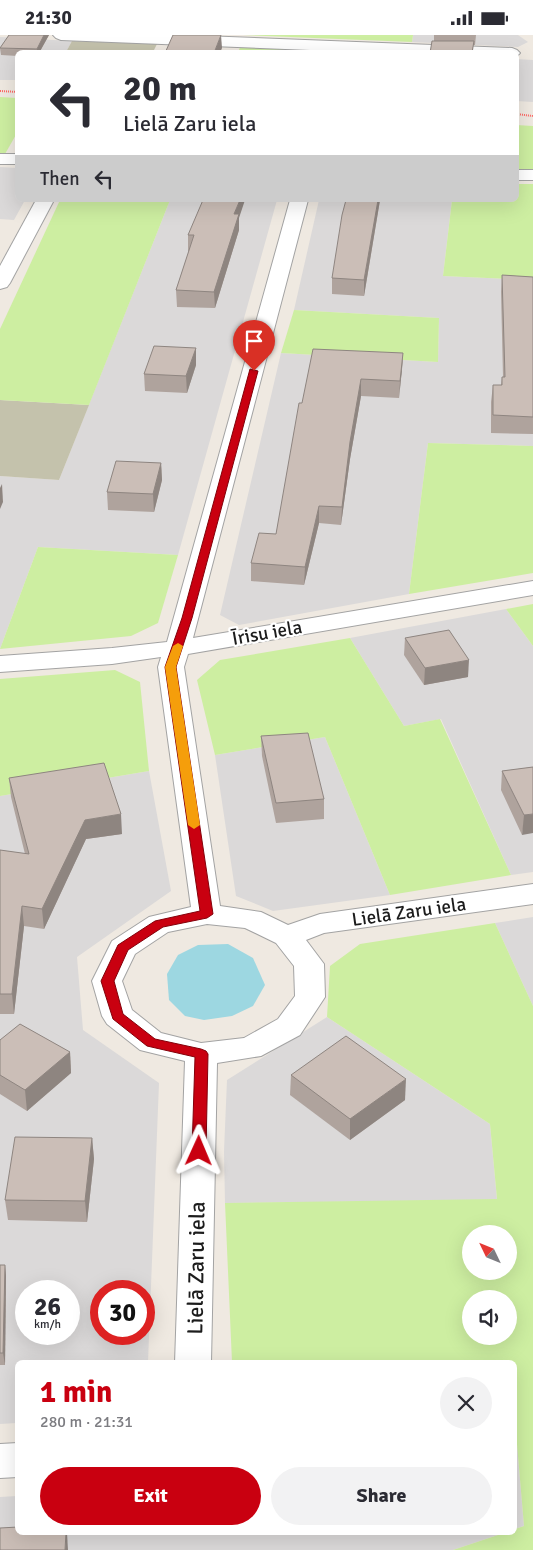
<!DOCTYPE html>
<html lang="en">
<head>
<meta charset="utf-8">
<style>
  :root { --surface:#fff; --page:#f2f2f3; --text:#2b2b33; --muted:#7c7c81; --accent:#c90010 }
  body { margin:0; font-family:Signika,sans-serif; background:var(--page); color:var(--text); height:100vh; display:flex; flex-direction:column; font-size:19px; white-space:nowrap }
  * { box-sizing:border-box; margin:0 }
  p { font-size:16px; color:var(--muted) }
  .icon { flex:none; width:28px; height:28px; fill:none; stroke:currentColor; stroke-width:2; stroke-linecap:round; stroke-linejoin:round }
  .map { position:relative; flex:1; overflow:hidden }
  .drawer { position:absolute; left:15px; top:1325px; width:502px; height:175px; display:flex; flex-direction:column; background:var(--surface); border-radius:8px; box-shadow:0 5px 20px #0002 }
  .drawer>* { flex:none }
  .hud { position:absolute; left:15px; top:15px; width:504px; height:152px; border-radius:8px; box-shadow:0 5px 20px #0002; background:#fff; color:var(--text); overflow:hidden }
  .needle { width:32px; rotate:313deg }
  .controls { position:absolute; left:462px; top:1190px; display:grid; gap:10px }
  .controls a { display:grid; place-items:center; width:55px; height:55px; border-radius:50%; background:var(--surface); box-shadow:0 5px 20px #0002; font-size:25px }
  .speed { position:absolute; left:15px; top:1245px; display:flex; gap:10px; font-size:25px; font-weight:700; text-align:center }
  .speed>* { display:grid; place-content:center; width:65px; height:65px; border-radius:50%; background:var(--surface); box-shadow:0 5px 20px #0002; line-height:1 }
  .speed small { font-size:12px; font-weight:400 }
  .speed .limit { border:8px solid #d22; background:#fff; color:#111 }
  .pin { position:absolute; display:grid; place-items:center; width:42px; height:42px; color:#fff; margin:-51px -21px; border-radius:50% 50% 50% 0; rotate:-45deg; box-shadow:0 0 5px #0007 }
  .pin .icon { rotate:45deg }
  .me { position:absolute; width:55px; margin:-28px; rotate:1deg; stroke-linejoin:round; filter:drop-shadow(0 0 4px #0008) }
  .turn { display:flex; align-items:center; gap:18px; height:105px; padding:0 25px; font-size:22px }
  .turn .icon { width:65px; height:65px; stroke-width:2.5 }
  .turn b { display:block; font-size:35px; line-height:42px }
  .then { display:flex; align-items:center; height:48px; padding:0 25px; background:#0003; gap:10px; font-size:19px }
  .round { display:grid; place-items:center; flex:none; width:52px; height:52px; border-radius:26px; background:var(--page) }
  .overview { display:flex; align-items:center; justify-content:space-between; height:85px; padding:0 25px }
  h1 { font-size:30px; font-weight:700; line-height:38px; color:var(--accent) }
  .action { display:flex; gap:10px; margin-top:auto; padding:10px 25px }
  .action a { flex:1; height:58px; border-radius:30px; background:var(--accent); color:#fff; font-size:20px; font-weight:700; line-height:58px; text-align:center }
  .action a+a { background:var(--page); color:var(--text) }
  .status { display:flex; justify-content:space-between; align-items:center; height:35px; padding:0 25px; background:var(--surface); direction:ltr }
  .status svg { height:14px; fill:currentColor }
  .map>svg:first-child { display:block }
  .residential { fill:#dbd9d9; fill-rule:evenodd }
  .construction { fill:#c4c2ac }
  .grass { fill:#cdeea1; fill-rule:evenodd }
  .water { fill:#9dd7e1 }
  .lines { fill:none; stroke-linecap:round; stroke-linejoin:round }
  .street-casing { stroke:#a3a3a3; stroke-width:2 }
  .path { stroke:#ff6562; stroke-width:2; stroke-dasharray:1 1; stroke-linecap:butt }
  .street { fill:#fff; fill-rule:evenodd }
  .wall { fill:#afa39d }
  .shaded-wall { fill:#8e8580 }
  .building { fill:#cbbeb7; stroke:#8e8580 }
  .route { fill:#c90010; stroke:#83000a }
  .slow { fill:#f59e0b }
  .labels { text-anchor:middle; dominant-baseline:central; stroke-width:4.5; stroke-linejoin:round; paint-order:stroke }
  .street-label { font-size:19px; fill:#1c1c1c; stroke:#fff }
  .near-street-label { font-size:22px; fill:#1c1c1c; stroke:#fff }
</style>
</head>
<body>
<div class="status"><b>21:30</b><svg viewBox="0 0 49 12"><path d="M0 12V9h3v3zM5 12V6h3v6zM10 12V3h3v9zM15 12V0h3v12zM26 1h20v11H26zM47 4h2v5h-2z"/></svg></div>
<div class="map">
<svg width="533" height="1515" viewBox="0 0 533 1515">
  <rect width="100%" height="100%" fill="#efe9e1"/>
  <!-- residential -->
  <g class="residential">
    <path d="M413,0H518L528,7L518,12L412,7Z"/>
    <path d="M0,2L72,6L66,17L18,18L17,45H0Z"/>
    <path d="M516,24L533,25V67L516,66Z"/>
    <path d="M0,132L17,133L18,165H25L14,185L0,184Z"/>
    <path d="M170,165H277L178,520L38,512L0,614V441L59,445Z"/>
    <path d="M319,165H452L443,241L533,245V411L428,408L409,559L239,590L220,580L281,318L438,327L439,283L294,275Z"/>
    <path d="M506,574L533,611V837L511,840L441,684L404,691L350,603Z"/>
    <path d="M325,702L390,860L273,876L236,861L215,720Z"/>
    <path d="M149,736L171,856L77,922L83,995L159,1048L148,1327L18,1328L17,1388L0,1389V761ZM26,1256H69V1299H26ZM101,1256H144V1299H101Z"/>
    <path d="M533,882V971L495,888Z"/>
    <path d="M327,982L490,1089L497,1165L225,1168L224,1116L227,1045Z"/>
    <path d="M515,1386L524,1491L515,1494Z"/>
    <path d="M17,1461L18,1498H504L453,1515H0V1462Z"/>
  </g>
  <!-- construction -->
  <g class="construction">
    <path d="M72,6L157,9L153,17H66Z"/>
    <path d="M0,365L89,370L59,445L0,441Z"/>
  </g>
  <!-- grass -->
  <g class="grass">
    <path d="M243,0H413L412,7Z"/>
    <path d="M240,12L316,16L321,17L238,18Z"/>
    <path d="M0,62L17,63V98L5,119H0Z"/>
    <path d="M516,90L533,91V134H516Z"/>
    <path d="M516,149H533V245L443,241L452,165H516Z"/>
    <path d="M60,165H170L89,370L0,365V294Z"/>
    <path d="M294,275L439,283L438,327L281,318Z"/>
    <path d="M428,408L533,411V538L409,559Z"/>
    <path d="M38,512L178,520L158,588L131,601L0,614Z"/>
    <path d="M533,569V611L506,574Z"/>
    <path d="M350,603L404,691L440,684L511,840L390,860L325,702L215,720L197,645L220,625Z"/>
    <path d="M115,635L140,647L149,736L0,761V644Z"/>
    <path d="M495,888L533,971V1515H453L504,1498H515V1494L524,1491L515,1386V1328L232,1327L225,1168L497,1164L490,1089L327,982L330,931L360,909ZM471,1199H509V1236H471ZM471,1264H509V1301H471Z"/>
  </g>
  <!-- water -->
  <path class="water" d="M228,909L253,923L265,950L253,971L232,981L204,985L185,981L169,965L167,939L178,920L198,910Z"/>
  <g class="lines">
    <defs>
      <g id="street">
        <path d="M53,0H175L512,13L517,15L520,18L516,22V18H385L61,5L56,3Z"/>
        <rect x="0" y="119" width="18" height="10"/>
        <rect x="516" y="135" width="17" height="10"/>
        <path d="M36,165H54L10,248L7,252L0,254V231Z"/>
        <path d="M290,165H308L193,603L533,546V560L188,619L184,632L220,871L261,877L288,890L320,879L533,849V869L324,898L306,905L324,929L325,962L300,1000L261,1021L217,1028L211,1328H175L185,1026L140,1015L107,989L102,981L92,946L112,906L149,882L191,872L158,632L161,622L112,629L0,637V621L112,613L167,607ZM207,889L245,893L276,908L294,931L295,961L278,984L244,1003L201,1008L161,998L132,975L122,946L135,919L168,897Z"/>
        <path d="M18,1408V1442L0,1443V1409Z"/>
      </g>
    </defs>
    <!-- street casing -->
    <use href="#street" class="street-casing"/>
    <!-- path -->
    <g class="path">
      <path d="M0,56L18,57"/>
      <path d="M516,79L533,81"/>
    </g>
    <!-- street -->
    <use href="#street" class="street"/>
  </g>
  <!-- wall -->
  <g class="wall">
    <path d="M9,0H49L39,18H18V21L1,20L0,13Z"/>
    <path d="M434,0H476L475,10H473V18L434,6Z"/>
    <path d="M380,165L364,261L332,259V243Z"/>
    <path d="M239,183V195L215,273L177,272L176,255L189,216H188V200Z"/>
    <path d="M502,240L533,242V399L491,398V367L493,350H501L502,342H503L501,257Z"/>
    <path d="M196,313V330L187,358L145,356L144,339Z"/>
    <path d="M403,318L402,334L399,363L361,361L350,424L341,490L319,488L304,550L251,546V528L276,499L302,368Z"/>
    <path d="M161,428L162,445L154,477L108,475L107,457Z"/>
    <path d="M405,603L468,642L424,650L404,620Z"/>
    <path d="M261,701L324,764V784L276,788L262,721Z"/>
    <path d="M533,732L522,800L501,755L502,736Z"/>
    <path d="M9,743L122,799L86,804L44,894L24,891L14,979H0V815L25,819L11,762Z"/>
    <path d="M0,1005L70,1017L71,1038L27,1076L0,1059Z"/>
    <path d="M291,1040L405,1065L350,1105L290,1060Z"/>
    <path d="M92,1103L94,1124L87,1187L8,1185L5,1165Z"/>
    <path d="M0,1230H5L6,1241L5,1330H0Z"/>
  </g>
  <!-- shaded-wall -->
  <g class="shaded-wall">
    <path d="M44,0H49L39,18H37V14Z"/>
    <path d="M221,0L222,13L220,18H214Z"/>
    <path d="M240,165H245L239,183V195L215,273L214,257L234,179Z"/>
    <path d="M378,165H380L364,261V245Z"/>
    <path d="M196,313V330L187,358L186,341Z"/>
    <path d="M403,318L402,334L399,363L400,346Z"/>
    <path d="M361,344V361L350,424L341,490L342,472L350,407Z"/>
    <path d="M161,428L162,445L154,477L153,459Z"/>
    <path d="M2,449L3,467L0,474V453Z"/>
    <path d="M319,471V488L304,550L305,532Z"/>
    <path d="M469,625L468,642L424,650L425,633Z"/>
    <path d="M121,779L122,799L86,804L44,894L42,874L85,785Z"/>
    <path d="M533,779V798L522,800L524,780Z"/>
    <path d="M22,871L24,891L14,979L12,959Z"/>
    <path d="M70,1017L71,1038L27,1076L25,1055Z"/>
    <path d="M406,1044L405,1065L350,1105V1084Z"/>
    <path d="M92,1103L94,1124L87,1187L85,1166Z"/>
    <path d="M5,1230L6,1241L5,1330L3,1318Z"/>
    <path d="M66,1498H67L68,1515H65Z"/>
  </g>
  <!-- building -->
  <g class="building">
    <path d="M9,0H44L37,14L0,13Z"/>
    <path d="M173,0H221L214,18H165Z"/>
    <path d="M432,6H474L472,18H430Z"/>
    <path d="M203,165H240L234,179H239L214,257L176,255L194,200H188Z"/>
    <path d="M346,165H378L364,245L332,243L342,180Z"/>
    <path d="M502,240L533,242V382L493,380V350H502V342H505Z"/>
    <path d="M154,311L196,313L186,341L144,339Z"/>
    <path d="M313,314L403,318L400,346L361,344L350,407L342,472L319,471L305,532L251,528L259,498L276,499L299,368H302Z"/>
    <path d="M116,426L161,428L153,459L107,457Z"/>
    <path d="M449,595L469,625L425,633L405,603Z"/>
    <path d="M308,698L324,764L276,768L261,701Z"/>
    <path d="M104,728L121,779L85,785L42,874L22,871L12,959H0V815L29,819L9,743Z"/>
    <path d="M533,732V779L524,780L502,736Z"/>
    <path d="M20,989L70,1017L25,1055L0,1040V1005Z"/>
    <path d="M346,1001L406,1044L350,1084L291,1040Z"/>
    <path d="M15,1102L92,1103L85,1166L5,1165Z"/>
    <path d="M0,1230H5L3,1318H0Z"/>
    <path d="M18,1492V1498H66L65,1515H0V1493Z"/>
  </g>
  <!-- route -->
  <path class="route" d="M250,334L258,336L192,583L176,632L213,879L207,883L163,892L128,915L114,946L123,979L155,1004L201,1014L206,1016L208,1019L206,1116L204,1119L199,1121L194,1119L192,1116L195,1022L147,1011L113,984L101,946L118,910L155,886L200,876L165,632L182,583Z"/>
  <!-- slow -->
  <path class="slow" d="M178,608L183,611L176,632L200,790L194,794L188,790L165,632L173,611Z"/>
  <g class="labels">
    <!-- street labels -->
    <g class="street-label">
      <text transform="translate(267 598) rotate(-10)">Īrisu iela</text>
      <text transform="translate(409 877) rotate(-8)">Lielā Zaru iela</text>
    </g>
    <!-- near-street labels -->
    <g class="near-street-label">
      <text transform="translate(196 1233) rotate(-89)">Lielā Zaru iela</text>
    </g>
  </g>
</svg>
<div class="controls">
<a><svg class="needle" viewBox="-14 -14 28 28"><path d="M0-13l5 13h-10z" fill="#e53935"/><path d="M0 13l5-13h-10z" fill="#7c7c81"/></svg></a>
<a><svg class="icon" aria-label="sound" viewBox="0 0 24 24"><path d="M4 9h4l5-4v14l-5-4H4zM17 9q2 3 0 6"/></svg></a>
</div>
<div class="speed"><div>26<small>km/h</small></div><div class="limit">30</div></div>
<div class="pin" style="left:254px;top:336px;background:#d93025"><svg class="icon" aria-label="arrive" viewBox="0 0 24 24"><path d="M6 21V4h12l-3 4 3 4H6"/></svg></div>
<svg class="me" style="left:199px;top:1116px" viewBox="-20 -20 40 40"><path d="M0-17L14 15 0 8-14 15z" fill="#c90010" stroke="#fff" stroke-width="4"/></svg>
<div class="hud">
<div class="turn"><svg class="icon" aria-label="left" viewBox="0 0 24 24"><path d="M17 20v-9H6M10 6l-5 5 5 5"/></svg><div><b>20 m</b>Lielā Zaru iela</div></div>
<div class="then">Then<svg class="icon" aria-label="left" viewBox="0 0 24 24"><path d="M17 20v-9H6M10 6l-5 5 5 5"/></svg></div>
</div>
<section class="drawer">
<div class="overview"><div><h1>1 min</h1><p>280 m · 21:31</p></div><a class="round"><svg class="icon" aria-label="close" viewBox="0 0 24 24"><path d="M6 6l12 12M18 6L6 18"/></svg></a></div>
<div class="action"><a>Exit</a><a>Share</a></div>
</section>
</div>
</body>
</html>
